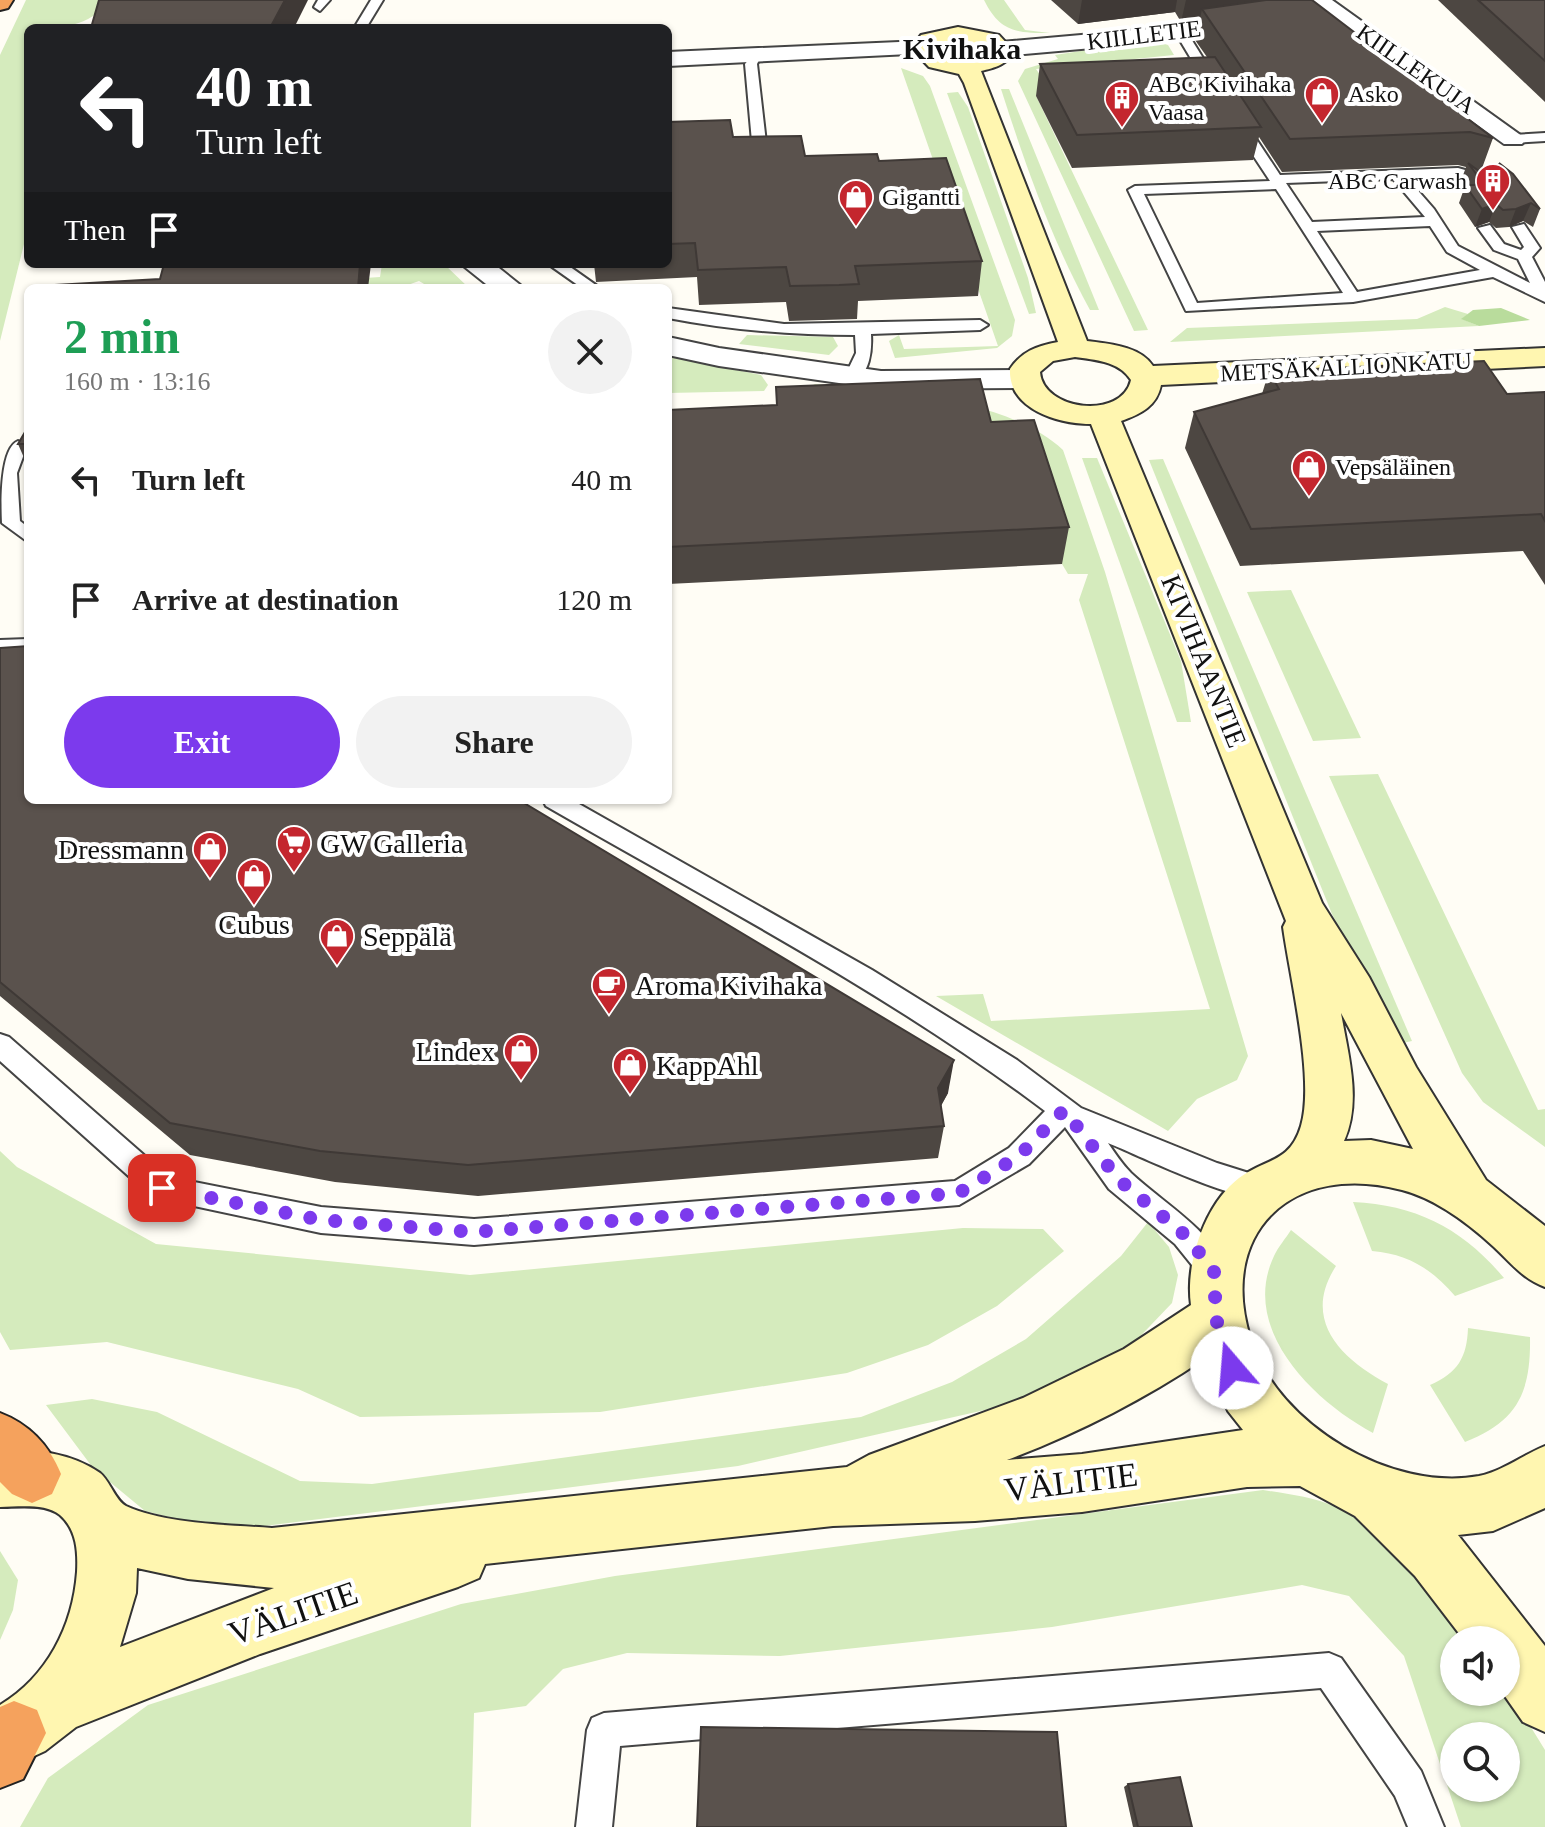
<!DOCTYPE html>
<html lang="en">
<head>
<meta charset="utf-8">
<style>
  :root { --surface:#fff; --page:#f2f2f2; --text:#222; --muted:#767676; --accent:#7c3aed }
  body { margin:0; font-family:Georgia,serif; background:var(--page); color:var(--text); height:100vh; display:flex; flex-direction:column; font-size:30px; white-space:nowrap }
  * { box-sizing:border-box; margin:0 }
  p { font-size:26px; color:var(--muted) }
  .icon { flex:none; width:44px; height:44px; fill:none; stroke:currentColor; stroke-width:2; stroke-linecap:round; stroke-linejoin:round }
  .map { position:relative; flex:1; overflow:hidden }
  .sheet { position:absolute; left:24px; top:284px; width:648px; height:520px; display:flex; flex-direction:column; background:var(--surface); border-radius:12px; box-shadow:0 2px 6px #0004 }
  .sheet>* { flex:none }
  .banner { position:absolute; left:24px; top:24px; width:648px; height:244px; border-radius:12px; box-shadow:0 2px 6px #0004; background:#202124; color:#fff; overflow:hidden }
  .controls { position:absolute; left:1440px; top:1626px; display:grid; gap:16px }
  .controls a { display:grid; place-items:center; width:80px; height:80px; border-radius:50%; background:var(--surface); box-shadow:0 2px 6px #0004; font-size:40px }
  .pin { position:absolute; display:grid; place-items:center; width:68px; height:68px; color:#fff; margin:-34px; border-radius:16px; box-shadow:0 4px 12px #0006 }
  .me { position:absolute; width:88px; margin:-44px; rotate:342deg; stroke-linejoin:round; filter:drop-shadow(0 0 6px #0008) }
  .turn { display:flex; align-items:center; gap:28px; height:168px; padding:0 40px; font-size:36px }
  .turn .icon { width:104px; height:104px; stroke-width:2.5 }
  .turn b { display:block; font-size:56px; line-height:68px }
  .then { display:flex; align-items:center; height:76px; padding:0 40px; background:#0003; gap:16px; font-size:30px }
  .round { display:grid; place-items:center; flex:none; width:84px; height:84px; border-radius:42px; background:var(--page) }
  .headline { display:flex; align-items:center; justify-content:space-between; height:136px; padding:0 40px }
  h1 { font-size:48px; font-weight:700; line-height:60px; color:#1e9e55 }
  .primary-button { display:flex; gap:16px; margin-top:auto; padding:16px 40px }
  .primary-button a { flex:1; height:92px; border-radius:48px; background:var(--accent); color:#fff; font-size:32px; font-weight:700; line-height:92px; text-align:center }
  .primary-button a+a { background:var(--page); color:var(--text) }
  ul { padding:0; list-style:none }
  li { display:flex; align-items:center; gap:24px; height:120px; padding:0 40px }
  li div { flex:1 }
  li b { display:block; font-size:30px }
  li em { font-style:normal }
  .map>svg:first-child { display:block }
  .green { fill:#d5ebbd; fill-rule:evenodd }
  .forest { fill:#b9dc9c }
  .lines { fill:none; stroke-linecap:round; stroke-linejoin:round }
  .lane-casing { stroke:#444; stroke-width:4 }
  .street-casing { stroke:#444; stroke-width:4 }
  .secondary-casing { stroke:#333; stroke-width:4 }
  .highway-casing { stroke:#222; stroke-width:4 }
  .lane { fill:#fff; fill-rule:evenodd }
  .street { fill:#fff; fill-rule:evenodd }
  .secondary { fill:#fff6b0; fill-rule:evenodd }
  .highway { fill:#f5a25d; fill-rule:evenodd }
  .wall { fill:#4d4742 }
  .shaded-wall { fill:#3f3936 }
  .building { fill:#5a524d; stroke:#3f3936; stroke-width:2 }
  .route { stroke:#7c3aed; stroke-width:14; stroke-dasharray:0 25.2 }
  .labels { text-anchor:middle; dominant-baseline:central; stroke-width:8; stroke-linejoin:round; paint-order:stroke }
  .far-street-label { font-size:24px; fill:#111; stroke:#fff }
  .far-poi-label { font-size:24px; fill:#111; stroke:#fff; text-anchor:start }
  .street-label { font-size:28px; fill:#111; stroke:#fff }
  .poi-label { font-size:28px; fill:#111; stroke:#fff; text-anchor:start }
  .far-district-label { font-size:30px; font-weight:bold; fill:#111; stroke:#fff }
  .near-street-label { font-size:34px; fill:#111; stroke:#fff }
</style>
</head>
<body>
<div class="map">
<svg width="1545" height="1827" viewBox="0 0 1545 1827">
  <rect width="100%" height="100%" fill="#fffdf5"/>
  <!-- green -->
  <g class="green">
    <path d="M26,0H110C88,28 62,28 28,28V228L0,341V55Z"/>
    <path d="M984,0H1004L1025,30L1050,33C1016,33 1000,32 984,0Z"/>
    <path d="M1151,40L1168,45L1174,55L1036,69L1049,88L1036,96L1148,330L1134,331L1018,81L1025,69L1058,59L1055,55Z"/>
    <path d="M901,68L923,76L930,86L1015,320L1012,336L997,348L895,358L889,341L899,335L904,349L998,346Z"/>
    <path d="M1001,89H1009L1099,310H1090C1052,241 1025,164 1001,89Z"/>
    <path d="M958,92L968,107L1028,278L1036,313L1029,314L947,93Z"/>
    <path d="M382,264H444L469,288H431L419,281L399,288H212L380,277Z"/>
    <path d="M1445,307L1468,314L1462,319L1479,326L1170,342L1187,328L1417,319Z"/>
    <path d="M747,335L833,337L838,346L829,355L739,344Z"/>
    <path d="M668,356L761,375L768,385L764,391L668,393Z"/>
    <path d="M815,384C888,390 1008,398 1063,450L1105,572L1248,1056L1237,1080L1197,1099L1168,1131L936,996L983,994L991,1021L1210,1009L1079,600L1088,574H1068L1062,564L808,388Z"/>
    <path d="M1082,458H1097L1181,661L1191,722H1177Z"/>
    <path d="M1163,459L1412,1041L1398,1044L1332,914L1149,460Z"/>
    <path d="M1291,590L1361,738L1313,741L1247,592Z"/>
    <path d="M1378,774L1538,1110L1545,1109V1147L1483,1102L1462,1073L1329,776Z"/>
    <path d="M0,1151L17,1167L156,1244L470,1275L963,1228L1043,1229L1064,1251L997,1306L928,1345L847,1373L600,1412L360,1417L298,1389L107,1342L10,1350L0,1332Z"/>
    <path d="M1353,1202C1417,1205 1463,1229 1504,1278L1455,1296C1432,1269 1408,1254 1372,1251Z"/>
    <path d="M1148,1222L1169,1247L1178,1275L1172,1303L1129,1348L1025,1401L738,1466L225,1531L145,1511L93,1468L46,1405L92,1399L157,1412L300,1481L372,1484L861,1417L952,1382L1026,1339L1121,1256Z"/>
    <path d="M1291,1230L1336,1266C1301,1320 1341,1359 1388,1384L1373,1433C1315,1402 1239,1330 1274,1256C1278,1247 1286,1238 1291,1230Z"/>
    <path d="M1468,1328L1530,1337C1531,1392 1518,1421 1465,1442L1430,1385C1458,1373 1467,1357 1468,1328Z"/>
    <path d="M1263,1490C1288,1494 1313,1497 1336,1507C1388,1530 1435,1598 1473,1640H1454V1692H1506V1687L1545,1750V1827H1461L1404,1656L1349,1596L1302,1585L1052,1627L780,1656L627,1653L563,1669L526,1706L474,1713L471,1827H20L48,1778L148,1705L461,1604L615,1576ZM1454,1736H1506V1788H1454Z"/>
    <path d="M0,1551L18,1580L13,1610L0,1640Z"/>
  </g>
  <!-- forest -->
  <path class="forest" d="M1501,308L1530,320L1479,326L1461,319L1473,310Z"/>
  <g class="lines">
    <defs>
      <g id="lane">
        <path d="M318,0H330L320,11L314,7Z"/>
        <path d="M371,0H383L366,28H354Z"/>
        <path d="M1177,29H1185L1219,84L1218,87H1208L1175,32Z"/>
        <path d="M755,52L761,56L757,64L768,160L772,164L765,168L754,164L745,64Z"/>
        <path d="M1238,118L1243,119L1280,175L1458,168L1483,175L1498,192L1496,195H1486C1462,169 1440,177 1407,178L1434,209L1458,246L1530,283L1518,259L1494,250L1478,228L1490,225L1504,244L1521,250L1524,247L1512,227L1524,224L1540,248L1532,257L1545,282V302L1493,277L1353,302L1186,311L1128,190L1135,186L1270,181L1231,122ZM1393,179L1425,217L1312,222L1286,183ZM1276,189L1343,293L1197,303L1144,194ZM1430,226L1447,252L1480,270L1357,292L1317,231Z"/>
        <path d="M1545,133V141L1513,143L1506,139L1513,135Z"/>
        <path d="M548,264H566L600,288H582Z"/>
        <path d="M668,308L784,324L980,320L988,325L980,330L871,334C872,350 870,375 853,381L845,376L856,353L855,335C792,335 730,330 668,318Z"/>
        <path d="M18,441L27,446L17,473L20,521L28,527V542L2,523C1,503 0,448 18,441Z"/>
        <path d="M28,639V653L0,654V640Z"/>
        <path d="M543,800H572L872,970L1017,1060L1081,1108L1217,1163L1271,1180L1275,1189L1271,1198C1245,1207 1138,1155 1108,1143C1115,1153 1122,1164 1131,1173C1164,1204 1209,1228 1228,1271L1224,1280L1214,1284L1204,1280L1175,1244L1109,1189L1065,1127L1029,1164L959,1205L474,1245L321,1233L152,1197L0,1061V1034L9,1037L169,1177L321,1207L474,1219L955,1181L1009,1148L1045,1111C890,994 714,903 546,806Z"/>
        <path d="M1329,1653L1341,1658L1421,1771L1444,1827H1408L1395,1796L1321,1688L620,1746L612,1827H576L587,1730L592,1718L604,1713Z"/>
      </g>
      <g id="street">
        <path d="M1307,0H1332L1526,139L1522,144H1504L1329,18L1149,43L1001,56L990,49L1001,42L1149,29L1314,7Z"/>
        <path d="M922,41L930,43L933,48L930,53L668,66V52Z"/>
        <path d="M461,264H494L524,288H491Z"/>
        <path d="M668,337L719,348L881,371L1024,370L1035,372L1039,379L1035,386L1024,388L881,389L719,366L668,355Z"/>
      </g>
      <path id="secondary" d="M958,27L999,35L1012,49C1011,64 994,68 981,71L1087,341C1110,344 1140,346 1153,366L1545,348V366L1161,385C1157,406 1141,414 1121,421L1322,903L1369,977L1416,1067L1486,1180L1545,1226V1287C1523,1279 1511,1263 1494,1247C1468,1223 1436,1199 1402,1190C1294,1161 1216,1231 1251,1340C1278,1425 1392,1492 1479,1476C1503,1471 1523,1455 1545,1446V1508L1493,1531L1458,1535L1545,1646V1732L1523,1722L1502,1692H1506V1640H1464L1415,1576L1355,1516L1300,1486L1247,1487L1082,1512L975,1521L833,1526L485,1564L479,1578L458,1587L260,1654L76,1727L45,1751L0,1772V1705C47,1677 73,1626 77,1572C78,1552 77,1530 60,1515C45,1503 18,1507 0,1507V1449C35,1450 70,1452 100,1473C110,1481 115,1500 126,1506C165,1524 230,1525 272,1528L847,1467L869,1455L1023,1398L1124,1349L1191,1305C1185,1263 1205,1204 1239,1178C1266,1158 1290,1163 1301,1126C1315,1080 1290,978 1283,927L1286,921L1091,424C1058,424 1008,409 1010,369C1022,351 1037,346 1058,342L964,83L959,74L929,67L911,48L921,35ZM958,41L984,45L990,52C972,64 950,63 934,48ZM1075,357C1095,360 1119,361 1131,380C1122,420 1043,411 1040,372L1053,361ZM1341,1013L1413,1149L1371,1140L1344,1141C1362,1101 1348,1054 1341,1013ZM1204,1359L1228,1411L1243,1430L1082,1454L1007,1460C1076,1434 1143,1400 1204,1359ZM137,1568L188,1579L274,1588L120,1647L136,1593Z"/>
      <g id="highway">
        <path d="M0,0H13L8,8L0,10Z"/>
        <path d="M0,1413C29,1424 49,1445 61,1474L52,1494L32,1503L12,1494L0,1482Z"/>
        <path d="M14,1701L37,1710L46,1733L23,1779L0,1788V1707Z"/>
      </g>
    </defs>
    <!-- lane casing -->
    <use href="#lane" class="lane-casing"/>
    <!-- street casing -->
    <use href="#street" class="street-casing"/>
    <!-- secondary casing -->
    <use href="#secondary" class="secondary-casing"/>
    <!-- highway casing -->
    <use href="#highway" class="highway-casing"/>
    <!-- lane -->
    <use href="#lane" class="lane"/>
    <!-- street -->
    <use href="#street" class="street"/>
    <!-- secondary -->
    <use href="#secondary" class="secondary"/>
    <!-- highway -->
    <use href="#highway" class="highway"/>
  </g>
  <!-- wall -->
  <g class="wall">
    <path d="M1051,0H1312L1493,138L1481,171L1478,170L1495,183L1492,180L1499,163L1540,209L1533,227L1523,221L1509,227L1496,228L1489,222L1475,227L1459,203L1465,186L1461,181L1466,167L1458,165L1282,172L1259,137L1253,160L1072,168L1036,96L1040,64L1207,57L1195,40L1200,19L1181,22L1175,12L1078,24Z"/>
    <path d="M1438,0H1545V102Z"/>
    <path d="M668,122L733,137L805,156L879,161L982,261L978,296L858,301L857,319L789,321L786,302L699,305L697,277L596,282L594,264H668Z"/>
    <path d="M1269,371L1507,394L1545,392V585L1523,551L1240,566L1185,448L1194,412L1262,394Z"/>
    <path d="M776,387L991,422L1069,527L1062,564L668,584V410L776,405Z"/>
    <path d="M28,427V467L18,444Z"/>
    <path d="M0,648L948,1093L941,1106L944,1126L938,1158L478,1196L335,1182L190,1155L0,996Z"/>
    <path d="M1128,1784L1192,1827H1133L1124,1787Z"/>
  </g>
  <!-- shaded-wall -->
  <g class="shaded-wall">
    <path d="M285,0H308L294,28H270Z"/>
    <path d="M1082,0H1177L1175,12L1078,24Z"/>
    <path d="M1186,0H1278L1202,9L1200,19L1181,22Z"/>
    <path d="M1531,203L1523,221L1509,227L1516,209Z"/>
    <path d="M1496,204L1489,222L1475,227L1482,209Z"/>
    <path d="M360,264H371L368,288H358Z"/>
    <path d="M954,1060L948,1093L932,1121L938,1088Z"/>
  </g>
  <!-- building -->
  <g class="building">
    <path d="M99,0H285L270,28H91Z"/>
    <path d="M1266,0H1312L1493,138L1470,132L1290,139L1202,9Z"/>
    <path d="M1478,0H1545V61Z"/>
    <path d="M1215,57L1261,127L1077,135L1040,64Z"/>
    <path d="M730,120L733,137L801,136L805,156L877,154L879,161L946,158L982,261L855,266L859,284L839,285L790,286L786,267L698,270L695,243L668,244V122Z"/>
    <path d="M1468,163L1495,183H1509V173L1499,163L1513,174L1540,209L1531,203L1516,209L1503,210L1496,204L1482,209L1465,185H1475L1480,179Z"/>
    <path d="M164,264H360L358,288H53L55,285L160,279Z"/>
    <path d="M1484,361L1507,394L1545,392V521L1541,514L1251,529L1194,412L1279,389L1269,371Z"/>
    <path d="M980,379L991,422L1034,420L1069,527L668,547V410L777,405L776,387Z"/>
    <path d="M28,427V444H18Z"/>
    <path d="M28,646V800H519L954,1060L938,1088L944,1126L468,1165L320,1151L170,1123L0,982V648Z"/>
    <path d="M701,1727L1057,1732L1066,1827H697Z"/>
    <path d="M1180,1777L1192,1827H1138L1128,1784Z"/>
  </g>
  <g class="lines">
    <!-- route -->
    <path class="route" d="M162,1188L321,1220L474,1232L959,1193L1019,1156L1064,1110L1119,1180L1185,1235L1214,1271L1216,1319L1232,1368"/>
  </g>
  <!-- icons -->
  <defs>
    <symbol id="shop-pin" viewBox="-11 -11 22 30"><path d="M0 17L-7.5 6A9.5 9.5 0 1 1 7.5 6Z" fill="#c4262e" stroke="#fff"/><path d="M-5-2.5h2.3a2.7 3.5 0 0 1 5.4 0H5L5.5 6h-11ZM-1.5-2.5h3a1.5 2.3 0 0 0-3 0Z" fill="#fff"/></symbol>
    <symbol id="building-pin" viewBox="-11 -11 22 30"><path d="M0 17L-7.5 6A9.5 9.5 0 1 1 7.5 6Z" fill="#c4262e" stroke="#fff"/><path d="M-4-6H4V6H1V3H-1V6H-4ZM-2.5-4.3h1.7v1.8h-1.7ZM.8-4.3h1.7v1.8H.8ZM-2.5-1h1.7V.8h-1.7ZM.8-1h1.7V.8H.8Z" fill="#fff"/></symbol>
    <symbol id="supermarket-pin" viewBox="-11 -11 22 30"><path d="M0 17L-7.5 6A9.5 9.5 0 1 1 7.5 6Z" fill="#c4262e" stroke="#fff"/><path d="M-6-5.5h2.5l.6 2H6L4.5 2H-2.5L-4.4-4H-6ZM-1.5 3.2a1.3 1.3 0 1 0 .1 0ZM3 3.2a1.3 1.3 0 1 0 .1 0Z" fill="#fff"/></symbol>
    <symbol id="cafe-pin" viewBox="-11 -11 22 30"><path d="M0 17L-7.5 6A9.5 9.5 0 1 1 7.5 6Z" fill="#c4262e" stroke="#fff"/><path d="M-5.5-4.5H6V0H3Q3 3.5 0 3.5H-2.5Q-5.5 3.5-5.5 0ZM3-3.2v2h1.7v-2ZM-6 4.5H4V6H-6Z" fill="#fff"/></symbol>
  </defs>
  <g fill-rule="evenodd">
    <use href="#shop-pin" x="1302" y="74" width="40" height="54"/>
    <use href="#building-pin" x="1102" y="78" width="40" height="54"/>
    <use href="#building-pin" x="1473" y="161" width="40" height="54"/>
    <use href="#shop-pin" x="836" y="177" width="40" height="54"/>
    <use href="#shop-pin" x="1289" y="447" width="40" height="54"/>
    <use href="#supermarket-pin" x="274" y="823" width="40" height="54"/>
    <use href="#shop-pin" x="190" y="829" width="40" height="54"/>
    <use href="#shop-pin" x="234" y="856" width="40" height="54"/>
    <use href="#shop-pin" x="317" y="916" width="40" height="54"/>
    <use href="#cafe-pin" x="589" y="965" width="40" height="54"/>
    <use href="#shop-pin" x="501" y="1031" width="40" height="54"/>
    <use href="#shop-pin" x="610" y="1045" width="40" height="54"/>
  </g>
  <g class="labels">
    <!-- far-street labels -->
    <g class="far-street-label">
      <text transform="translate(1144 35) rotate(-7)">KIILLETIE</text>
      <text transform="translate(1416 69) rotate(35)">KIILLEKUJA</text>
      <text transform="translate(1346 367) rotate(-3)">METSÄKALLIONKATU</text>
    </g>
    <!-- far-poi labels -->
    <g class="far-poi-label">
      <text x="1148" y="84">ABC Kivihaka<tspan x="1148" dy="28">Vaasa</tspan></text>
      <text x="1348" y="94">Asko</text>
      <text x="1467" y="181" text-anchor="end">ABC Carwash</text>
      <text x="882" y="197">Gigantti</text>
      <text x="1335" y="467">Vepsäläinen</text>
    </g>
    <!-- street labels -->
    <g class="street-label">
      <text transform="translate(1204 661) rotate(68)">KIVIHAANTIE</text>
    </g>
    <!-- poi labels -->
    <g class="poi-label">
      <text x="320" y="843">GW Galleria</text>
      <text x="184" y="849" text-anchor="end">Dressmann</text>
      <text x="254" y="924" text-anchor="middle">Cubus</text>
      <text x="363" y="936">Seppälä</text>
      <text x="635" y="985">Aroma Kivihaka</text>
      <text x="495" y="1051" text-anchor="end">Lindex</text>
      <text x="656" y="1065">KappAhl</text>
    </g>
    <!-- far-district labels -->
    <g class="far-district-label">
      <text x="962" y="48">Kivihaka</text>
    </g>
    <!-- near-street labels -->
    <g class="near-street-label">
      <text transform="translate(1071 1482) rotate(-7)">VÄLITIE</text>
      <text transform="translate(293 1613) rotate(-19)">VÄLITIE</text>
    </g>
  </g>
</svg>
<div class="controls">
<a><svg class="icon" aria-label="sound" viewBox="0 0 24 24"><path d="M4 9h4l5-4v14l-5-4H4zM17 9q2 3 0 6"/></svg></a>
<a><svg class="icon" aria-label="search" viewBox="0 0 24 24"><circle cx="10" cy="10" r="6"/><path d="M15 15l6 6"/></svg></a>
</div>
<div class="pin" style="left:162px;top:1188px;background:#d93025"><svg class="icon" aria-label="arrive" viewBox="0 0 24 24"><path d="M6 21V4h12l-3 4 3 4H6"/></svg></div>
<svg class="me" style="left:1232px;top:1368px" viewBox="-20 -20 40 40"><circle r="19" fill="#fff"/><path d="M0-13L10 11 0 6-10 11z" fill="#7c3aed"/></svg>
<div class="banner">
<div class="turn"><svg class="icon" aria-label="left" viewBox="0 0 24 24"><path d="M17 20v-9H6M10 6l-5 5 5 5"/></svg><div><b>40 m</b>Turn left</div></div>
<div class="then">Then<svg class="icon" aria-label="arrive" viewBox="0 0 24 24"><path d="M6 21V4h12l-3 4 3 4H6"/></svg></div>
</div>
<section class="sheet">
<div class="headline"><div><h1>2 min</h1><p>160 m · 13:16</p></div><a class="round"><svg class="icon" aria-label="close" viewBox="0 0 24 24"><path d="M6 6l12 12M18 6L6 18"/></svg></a></div>
<ul>
<li><svg class="icon" aria-label="left" viewBox="0 0 24 24"><path d="M17 20v-9H6M10 6l-5 5 5 5"/></svg><div><b>Turn left</b></div><em>40 m</em></li>
<li><svg class="icon" aria-label="arrive" viewBox="0 0 24 24"><path d="M6 21V4h12l-3 4 3 4H6"/></svg><div><b>Arrive at destination</b></div><em>120 m</em></li>
</ul>
<div class="primary-button"><a>Exit</a><a>Share</a></div>
</section>
</div>
</body>
</html>
